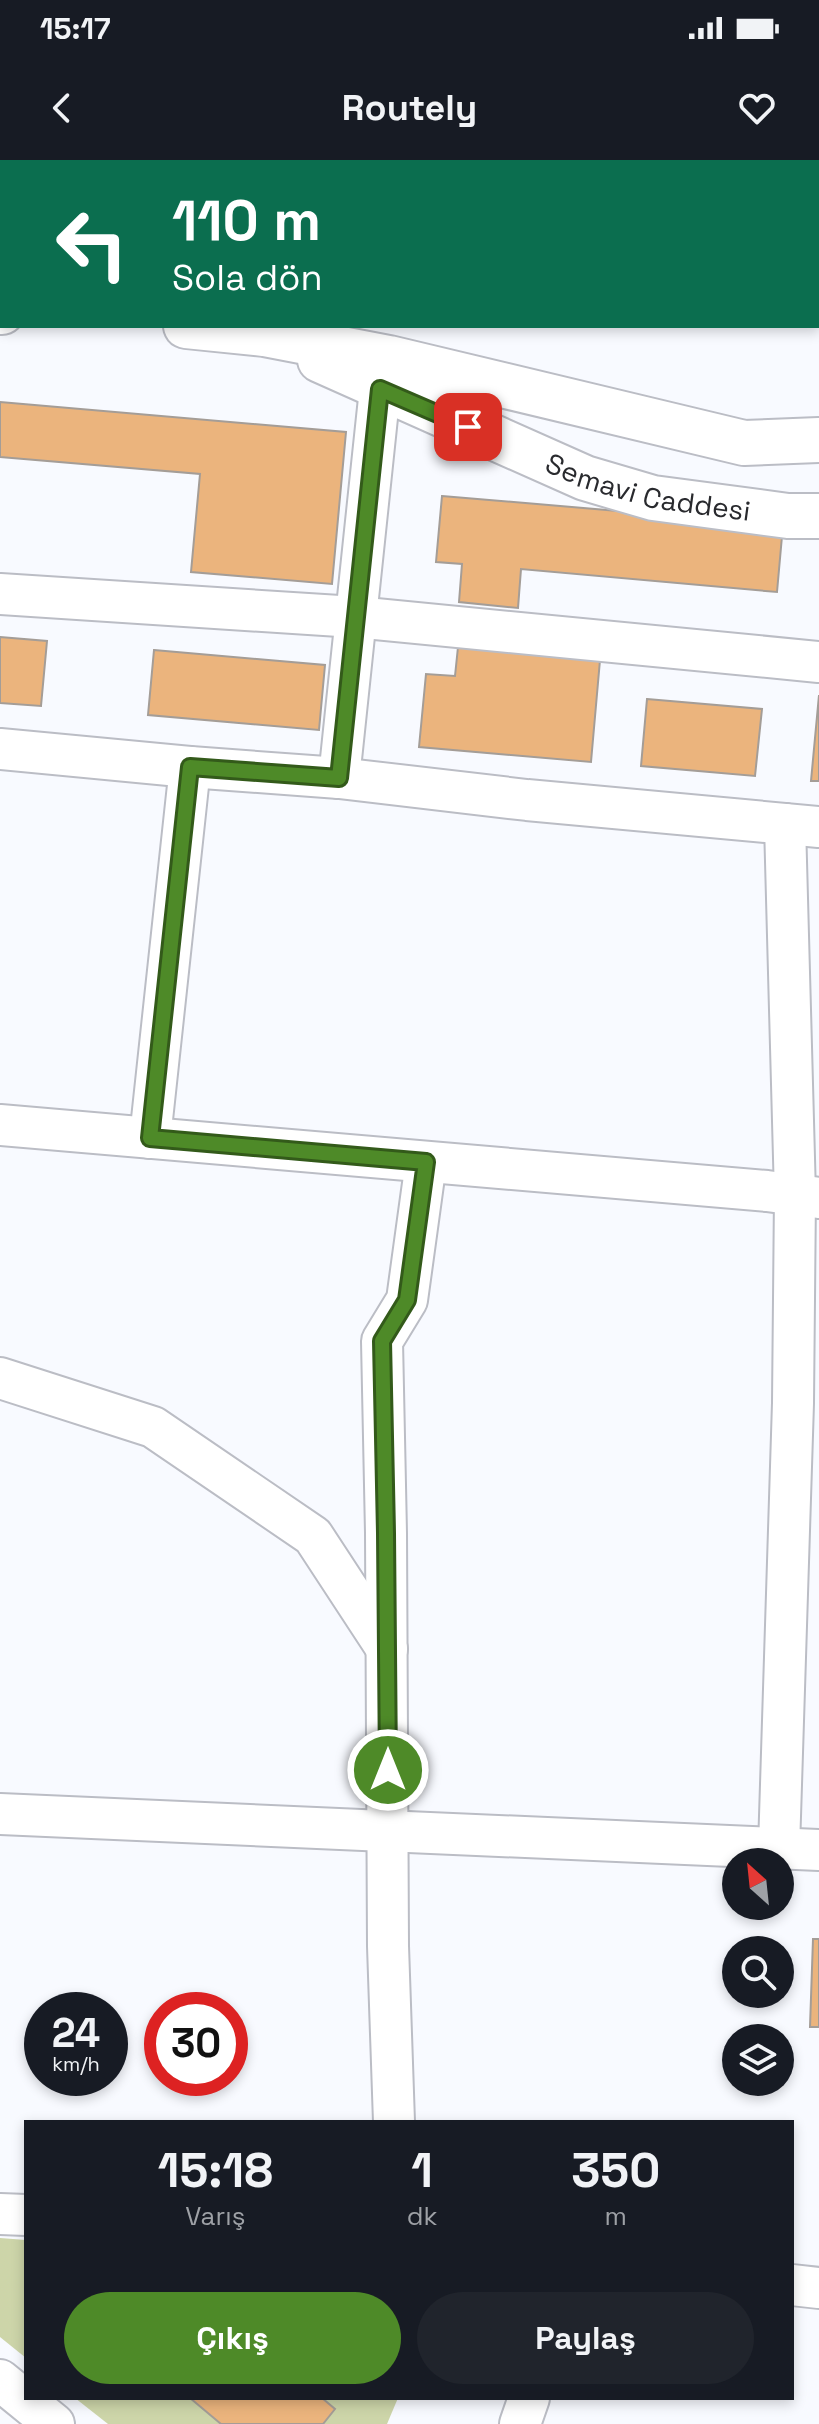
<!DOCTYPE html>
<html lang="tr">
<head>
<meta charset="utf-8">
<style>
  :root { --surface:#171b24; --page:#20242c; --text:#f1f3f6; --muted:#9ea1a6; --accent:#4e8a28 }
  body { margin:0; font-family:"Space Grotesk",sans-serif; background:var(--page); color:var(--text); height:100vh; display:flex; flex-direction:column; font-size:30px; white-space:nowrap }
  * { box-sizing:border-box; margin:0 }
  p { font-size:26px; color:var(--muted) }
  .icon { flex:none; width:44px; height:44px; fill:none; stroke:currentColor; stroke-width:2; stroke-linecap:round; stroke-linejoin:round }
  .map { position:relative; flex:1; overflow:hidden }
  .sheet { position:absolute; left:24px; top:1960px; width:770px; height:280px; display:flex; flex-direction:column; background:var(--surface); border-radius:0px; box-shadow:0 4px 12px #0003 }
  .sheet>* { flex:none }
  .banner { position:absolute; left:0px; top:0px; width:820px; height:168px; box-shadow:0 4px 12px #0003; background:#0b6e4f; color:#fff; overflow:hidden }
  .needle { width:52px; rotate:333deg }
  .tools { position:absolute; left:722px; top:1688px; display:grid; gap:16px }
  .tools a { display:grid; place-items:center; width:72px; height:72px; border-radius:50%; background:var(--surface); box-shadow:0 4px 12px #0003; font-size:40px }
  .speed { position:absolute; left:24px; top:1832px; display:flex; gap:16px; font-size:40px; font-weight:700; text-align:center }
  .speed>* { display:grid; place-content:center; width:104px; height:104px; border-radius:50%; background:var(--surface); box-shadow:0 4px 12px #0003; line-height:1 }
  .speed small { font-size:20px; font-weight:400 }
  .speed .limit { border:12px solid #d22; background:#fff; color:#111 }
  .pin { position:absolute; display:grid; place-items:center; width:68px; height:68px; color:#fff; margin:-34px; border-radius:16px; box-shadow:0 4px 12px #0006 }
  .me { position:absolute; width:88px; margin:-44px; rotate:0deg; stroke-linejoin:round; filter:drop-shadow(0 0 6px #0008) }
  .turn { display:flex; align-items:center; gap:28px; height:168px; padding:0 40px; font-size:36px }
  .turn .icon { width:104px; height:104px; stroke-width:2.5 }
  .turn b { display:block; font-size:56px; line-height:68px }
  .eta { display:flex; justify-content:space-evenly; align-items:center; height:136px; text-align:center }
  .eta b { font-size:48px; font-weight:700; line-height:56px }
  .primary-button { display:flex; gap:16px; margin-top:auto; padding:16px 40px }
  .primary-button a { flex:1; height:92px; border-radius:48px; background:var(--accent); color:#fff; font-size:32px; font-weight:700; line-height:92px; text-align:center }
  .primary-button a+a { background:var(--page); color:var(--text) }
  .status { display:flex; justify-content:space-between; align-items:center; height:56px; padding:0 40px; background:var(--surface); direction:ltr }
  .status svg { height:22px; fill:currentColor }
  header { display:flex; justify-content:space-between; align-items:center; height:104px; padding:0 40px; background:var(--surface); font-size:36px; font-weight:700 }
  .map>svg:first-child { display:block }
  .green { fill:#cdd5a9 }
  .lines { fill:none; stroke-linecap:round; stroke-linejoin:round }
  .stream { stroke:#9fe6fb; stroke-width:11 }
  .building { fill:#ebb47d; stroke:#a49d97; stroke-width:2 }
  .street-casing { stroke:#bbbdc5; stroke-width:44 }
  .secondary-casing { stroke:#bbbdc5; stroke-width:48 }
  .street { stroke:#fff; stroke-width:40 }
  .secondary { stroke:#fff; stroke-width:44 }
  .route-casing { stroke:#335a1a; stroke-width:20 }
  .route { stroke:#4e8a28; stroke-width:14 }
  .labels { text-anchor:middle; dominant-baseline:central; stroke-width:6; stroke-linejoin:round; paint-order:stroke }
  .street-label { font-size:28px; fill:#292a2e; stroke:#fff }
</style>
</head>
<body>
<div class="status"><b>15:17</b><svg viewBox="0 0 49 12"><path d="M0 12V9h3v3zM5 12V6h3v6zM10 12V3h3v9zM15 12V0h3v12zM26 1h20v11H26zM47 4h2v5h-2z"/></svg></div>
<header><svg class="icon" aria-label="back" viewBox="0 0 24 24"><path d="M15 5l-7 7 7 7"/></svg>Routely<svg class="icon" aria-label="heart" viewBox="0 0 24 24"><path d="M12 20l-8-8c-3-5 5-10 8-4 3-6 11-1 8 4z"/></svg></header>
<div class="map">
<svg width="819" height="2264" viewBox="0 0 819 2264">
  <rect width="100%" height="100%" fill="#f8faff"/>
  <!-- green -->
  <g class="green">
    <path d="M416,0H819V101L818,2H422Z"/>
    <path d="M0,2078L26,2080V2198L0,2177Z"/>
    <path d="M75,2238H398L387,2264H108Z"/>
  </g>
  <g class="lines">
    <!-- stream -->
    <g class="stream">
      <path d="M146,0L155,2"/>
      <path d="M818,141H819"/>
    </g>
  </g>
  <!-- building -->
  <g class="building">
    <path d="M0,242L346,272L332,424L191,412L200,314L0,297Z"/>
    <path d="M442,336L783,365L777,432L521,409L518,448L459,442L462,404L436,402Z"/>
    <path d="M0,477L47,481L41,546L0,543Z"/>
    <path d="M458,487L600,500L591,602L419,587L426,514L455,516Z"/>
    <path d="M154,490L325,505L319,570L148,555Z"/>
    <path d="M819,535V621H811Z"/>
    <path d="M647,539L762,549L755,616L641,606Z"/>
    <path d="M813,1779H819V1867H810Z"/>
    <path d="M190,2238H322L335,2249L323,2264H221Z"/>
  </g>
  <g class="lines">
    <defs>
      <g id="street">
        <path d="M0,434L355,457L819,502"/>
        <path d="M0,589L190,607L339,618L527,640L819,667"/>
        <path d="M339,618L380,229"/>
        <path d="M0,965L767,1031L819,1038"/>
        <path d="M150,978L190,607"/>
        <path d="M0,1218L153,1267L313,1376L387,1489"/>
        <path d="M0,1654L819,1690"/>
        <path d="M779,1688L793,1243L795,1035L785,664"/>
        <path d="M394,1962L388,1786L386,1373L382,1181L407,1140L426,1002"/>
        <path d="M0,2054L26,2055"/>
        <path d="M792,2125L819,2128"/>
        <path d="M0,2220L54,2264"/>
        <path d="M520,2264L529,2238"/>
      </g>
      <g id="secondary">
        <path d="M0,152H2"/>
        <path d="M186,166L264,174L389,198L744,283L819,280"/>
        <path id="s1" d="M320,200L585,318L653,338L788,356H819"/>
      </g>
    </defs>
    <!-- street casing -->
    <use href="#street" class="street-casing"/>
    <!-- secondary casing -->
    <use href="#secondary" class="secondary-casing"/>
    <!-- street -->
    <use href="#street" class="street"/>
    <!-- secondary -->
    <use href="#secondary" class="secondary"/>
  </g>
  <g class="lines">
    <defs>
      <path id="route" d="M388,1610L386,1373L382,1181L407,1140L426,1002L150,978L190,607L339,618L380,229L468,267"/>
    </defs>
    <!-- route casing -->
    <use href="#route" class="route-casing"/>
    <!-- route -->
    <use href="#route" class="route"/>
  </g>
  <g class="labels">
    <!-- street labels -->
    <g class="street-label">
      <text stroke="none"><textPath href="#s1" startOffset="354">Semavi Caddesi</textPath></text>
    </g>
  </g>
</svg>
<div class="tools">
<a><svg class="needle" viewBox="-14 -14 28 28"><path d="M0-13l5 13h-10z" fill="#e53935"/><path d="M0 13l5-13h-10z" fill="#9ea1a6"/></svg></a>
<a><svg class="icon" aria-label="search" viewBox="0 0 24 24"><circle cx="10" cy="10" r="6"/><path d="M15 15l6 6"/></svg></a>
<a><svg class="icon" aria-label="layers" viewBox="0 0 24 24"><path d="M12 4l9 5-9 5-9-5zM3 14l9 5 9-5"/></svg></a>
</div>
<div class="speed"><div>24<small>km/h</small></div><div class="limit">30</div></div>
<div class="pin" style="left:468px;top:267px;background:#d93025"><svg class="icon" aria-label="arrive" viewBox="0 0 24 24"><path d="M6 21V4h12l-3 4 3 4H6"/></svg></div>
<svg class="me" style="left:388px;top:1610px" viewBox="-20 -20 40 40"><circle r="17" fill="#4e8a28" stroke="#fff" stroke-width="3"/><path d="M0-11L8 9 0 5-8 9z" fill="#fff"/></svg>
<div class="banner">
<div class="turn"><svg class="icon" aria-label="left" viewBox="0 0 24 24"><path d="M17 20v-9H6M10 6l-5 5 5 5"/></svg><div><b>110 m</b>Sola dön</div></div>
</div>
<section class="sheet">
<div class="eta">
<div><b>15:18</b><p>Varış</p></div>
<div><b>1</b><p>dk</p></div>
<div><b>350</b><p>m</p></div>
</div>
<div class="primary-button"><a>Çıkış</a><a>Paylaş</a></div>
</section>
</div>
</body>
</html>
